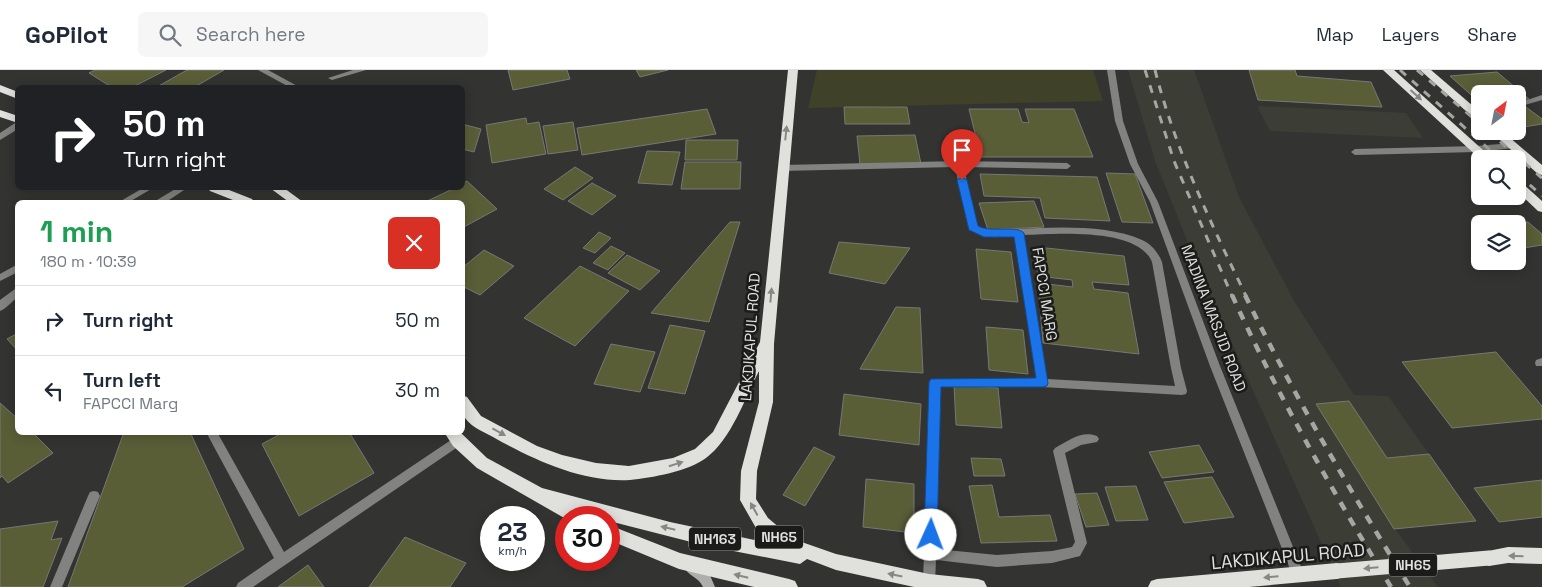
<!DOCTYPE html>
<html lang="en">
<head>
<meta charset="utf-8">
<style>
  :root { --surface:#fff; --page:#f6f6f7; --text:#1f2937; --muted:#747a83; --line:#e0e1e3 }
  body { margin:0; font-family:"Space Grotesk",sans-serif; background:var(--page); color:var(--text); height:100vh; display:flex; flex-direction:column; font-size:19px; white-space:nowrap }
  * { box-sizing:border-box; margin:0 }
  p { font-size:16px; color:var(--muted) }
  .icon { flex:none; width:28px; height:28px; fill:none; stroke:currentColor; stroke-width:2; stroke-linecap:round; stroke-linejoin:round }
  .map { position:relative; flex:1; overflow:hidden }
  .details { position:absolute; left:15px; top:130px; width:450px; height:235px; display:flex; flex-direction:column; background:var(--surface); border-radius:8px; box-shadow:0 2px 12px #0003 }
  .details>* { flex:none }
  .banner { position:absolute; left:15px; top:15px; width:450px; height:105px; border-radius:8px; box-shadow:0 2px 12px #0003; background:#202124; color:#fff; overflow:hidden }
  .needle { width:32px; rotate:32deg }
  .controls { position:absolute; left:1471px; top:15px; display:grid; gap:10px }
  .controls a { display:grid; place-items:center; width:55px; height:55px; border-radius:8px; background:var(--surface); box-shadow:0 2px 12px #0003; font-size:25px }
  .speed { position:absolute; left:480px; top:436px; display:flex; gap:10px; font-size:25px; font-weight:700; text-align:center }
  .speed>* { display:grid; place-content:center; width:65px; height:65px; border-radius:50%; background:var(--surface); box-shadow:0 2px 12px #0003; line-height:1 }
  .speed small { font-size:12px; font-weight:400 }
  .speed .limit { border:8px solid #d22; background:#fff; color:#111 }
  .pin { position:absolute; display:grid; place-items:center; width:42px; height:42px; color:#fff; margin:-51px -21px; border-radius:50% 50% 50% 0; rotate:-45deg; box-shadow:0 0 5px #0007 }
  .pin .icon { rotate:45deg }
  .me { position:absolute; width:55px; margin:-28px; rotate:2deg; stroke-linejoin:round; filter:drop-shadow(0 0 4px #0008) }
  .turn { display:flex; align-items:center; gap:18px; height:105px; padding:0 25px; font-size:22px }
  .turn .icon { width:65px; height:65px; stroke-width:2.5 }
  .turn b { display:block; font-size:35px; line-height:42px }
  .round { display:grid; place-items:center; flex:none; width:52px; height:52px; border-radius:8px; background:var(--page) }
  .overview { display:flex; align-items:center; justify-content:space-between; height:85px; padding:0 25px }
  h1 { font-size:30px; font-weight:700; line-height:38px; color:#1e9e55 }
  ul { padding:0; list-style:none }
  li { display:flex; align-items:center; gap:15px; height:70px; padding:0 25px; border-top:1px solid var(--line) }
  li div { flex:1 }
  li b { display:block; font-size:19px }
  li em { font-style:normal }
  header { display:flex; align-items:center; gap:30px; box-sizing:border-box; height:70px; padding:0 25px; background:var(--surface); border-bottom:1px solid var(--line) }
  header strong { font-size:24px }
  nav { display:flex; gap:28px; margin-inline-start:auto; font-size:18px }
  .search { width:350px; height:45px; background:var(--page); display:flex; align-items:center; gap:12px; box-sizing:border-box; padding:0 18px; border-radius:8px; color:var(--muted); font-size:19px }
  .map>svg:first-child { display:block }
  .built { fill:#3c3d34 }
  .green { fill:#3f4228 }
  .building { fill:#5a5e37; stroke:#777874 }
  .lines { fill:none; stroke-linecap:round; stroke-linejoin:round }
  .minor { fill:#828281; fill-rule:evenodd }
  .secondary { fill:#aeafac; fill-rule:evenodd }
  .trunk { fill:#e0e0dd; fill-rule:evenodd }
  .rail-far1 { stroke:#a6a6a4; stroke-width:3; stroke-dasharray:8 8; stroke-linecap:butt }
  .rail { stroke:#a6a6a4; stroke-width:4.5; stroke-dasharray:9 9; stroke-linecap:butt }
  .trunk-bridge { stroke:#e0e0dd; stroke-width:15 }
  .oneway { fill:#878785 }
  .route { fill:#1a73e8; stroke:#114b97 }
  .labels { text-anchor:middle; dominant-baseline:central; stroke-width:5; stroke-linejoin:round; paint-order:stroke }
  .shield { fill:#1b1b1a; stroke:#a4a4a2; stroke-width:1 }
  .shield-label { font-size:14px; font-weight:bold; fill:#dfdfdd }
  .street-label { font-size:15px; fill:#dfdfdd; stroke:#1b1b1a }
  .near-street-label { font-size:18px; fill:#dfdfdd; stroke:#1b1b1a }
</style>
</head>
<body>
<header>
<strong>GoPilot</strong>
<div class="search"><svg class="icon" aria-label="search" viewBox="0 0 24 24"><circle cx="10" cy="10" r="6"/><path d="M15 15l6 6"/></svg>Search here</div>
<nav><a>Map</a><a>Layers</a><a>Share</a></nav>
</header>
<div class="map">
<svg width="1542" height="517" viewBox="0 0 1542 517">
  <rect width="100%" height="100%" fill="#333431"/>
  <!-- built -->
  <g class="built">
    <path d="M1128,0H1207H1194L1239,127L1294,231L1354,325L1388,326L1476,451L1395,459L1438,517H1341L1200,202L1155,91Z"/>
    <path d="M1257,36L1406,43L1423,68L1270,61Z"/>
  </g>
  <!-- green -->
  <path class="green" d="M817,0H1093L1103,31L808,38Z"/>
  <!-- building -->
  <g class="building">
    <path d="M95,0H166L131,18H113L89,3Z"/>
    <path d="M187,0H224L193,18H155Z"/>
    <path d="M508,0H567L570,9L513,20Z"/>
    <path d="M636,0H668L640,7Z"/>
    <path d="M1249,0H1295L1297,6L1371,12L1382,37L1258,30Z"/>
    <path d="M1497,2L1529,29L1518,30V24H1480V33L1450,6Z"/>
    <path d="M844,37H907L910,54H845Z"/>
    <path d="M1526,37L1542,49V54L1518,58V39Z"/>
    <path d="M707,39L716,64L582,85L577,58Z"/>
    <path d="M969,39H1018L1022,52L1029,53L1025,39H1074L1093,87H981Z"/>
    <path d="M526,48L527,54L539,52L546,84L492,93L486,55Z"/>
    <path d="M573,52L578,80L548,84L543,56Z"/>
    <path d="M462,54L481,59L474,82L462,79Z"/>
    <path d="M915,65L921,94H860L857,66Z"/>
    <path d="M686,70H738L737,90H685Z"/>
    <path d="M647,81L680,82L672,115L638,113Z"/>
    <path d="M685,92H741L740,119H681Z"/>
    <path d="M575,97L593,108L563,130L544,119Z"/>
    <path d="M1106,103L1135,104L1153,153L1122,152Z"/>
    <path d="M980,104L1097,107L1110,151L1045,148L1040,128L984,126Z"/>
    <path d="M467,111L497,139L462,158V132H425L455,118H462V114Z"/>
    <path d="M592,113L616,126L592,145L568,131Z"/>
    <path d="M1034,131L1044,157L988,160L979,133Z"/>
    <path d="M730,152H740L709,252L651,243Z"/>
    <path d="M1528,152L1542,164V175L1518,179V154H1514Z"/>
    <path d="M599,162L611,168L595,183L583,178Z"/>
    <path d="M839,172L910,178L885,214L829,203Z"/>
    <path d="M611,176L625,183L608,200L593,193Z"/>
    <path d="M1036,177L1124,186L1129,215L1092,212L1094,219L1128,223L1139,284L1043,273L1038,213L1073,217L1072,210L1038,206Z"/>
    <path d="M976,179L1011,182L1018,232L981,229Z"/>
    <path d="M484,180L514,196L480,225L462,216V198Z"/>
    <path d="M627,185L660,201L640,220L608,203Z"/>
    <path d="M580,196L629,221L575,276L524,248Z"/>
    <path d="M896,237L920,238L923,303L860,299Z"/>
    <path d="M670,255L705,261L685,324L648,318Z"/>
    <path d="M986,257L1023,260L1028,304L989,300Z"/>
    <path d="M18,263V281L7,269Z"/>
    <path d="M611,274L655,282L640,322L594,314Z"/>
    <path d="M1496,282L1542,336V349L1452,358L1402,292Z"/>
    <path d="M954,315L998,318L1002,358L956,355Z"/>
    <path d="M844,324L921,334L919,375L839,365Z"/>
    <path d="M1349,331L1387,388L1429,384L1476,451L1394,459L1316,334Z"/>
    <path d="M0,333L18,349V362H32L53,383L8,413L2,406L0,408Z"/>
    <path d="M124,362H190L244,479L182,517H68Z"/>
    <path d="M284,362H349L374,403L299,446L262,374Z"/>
    <path d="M1199,375L1214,402L1162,408L1149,382Z"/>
    <path d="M814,377L835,387L805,436L783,425Z"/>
    <path d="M971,388L1001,389L1005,406H974Z"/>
    <path d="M1212,407L1234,447L1184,453L1164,412Z"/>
    <path d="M866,409L914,414V463L863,457Z"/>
    <path d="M1542,410V447L1499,452L1474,418Z"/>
    <path d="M992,415L999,447L1050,445L1057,471L981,473L969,416Z"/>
    <path d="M1136,416L1148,450L1116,451L1105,417Z"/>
    <path d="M1097,423L1109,455L1086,457L1075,424Z"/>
    <path d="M58,451L51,470L62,468L43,517H0V459Z"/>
    <path d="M405,467L466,493L450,517H369Z"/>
    <path d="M308,495L324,517H278Z"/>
  </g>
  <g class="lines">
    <!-- minor -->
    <g class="minor">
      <path d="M258,0H268L301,18H291Z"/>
      <path d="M353,0H366L332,10L328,8Z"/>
      <path d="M1107,0H1115L1123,51L1138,94L1158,132L1220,296L1304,504L1302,508L1298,510L1294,508L1292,504L1210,296L1150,132L1130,94L1115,51Z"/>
      <path d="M1542,25V30L1518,37V33Z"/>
      <path d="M15,53H18V59L0,70V63Z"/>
      <path d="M1512,73L1516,76L1515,78L1476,82L1355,85L1351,82L1355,79L1476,76Z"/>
      <path d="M959,91L1067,93L1071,96L1067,99L964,97L975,153L985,161C1031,159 1099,151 1142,170C1151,174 1158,182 1162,192L1181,298L1187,321L1186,324L1182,325L1042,317L940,316L936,479L997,485L1052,481L1072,477L1075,472L1053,381L1055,378C1068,371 1082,360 1097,366L1099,369L1097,372L1081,375L1065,383L1087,473L1080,486L1052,493L997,497L936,490L935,512L933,516L927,517L923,512L930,312L931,309H1036L1015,166C995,167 983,171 968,156L955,97L782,101L778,98L782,95ZM1024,165C1055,164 1138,157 1152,192L1171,298L1175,316L1047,309Z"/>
      <path d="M143,118H153L129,132H119Z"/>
      <path d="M177,118H187L166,132H156L157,130Z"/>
      <path d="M18,194V202L0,211V204Z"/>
      <path d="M15,219H18V227C12,231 6,239 0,241V230Z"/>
      <path d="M1542,288V296H1536L1535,293L1536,290Z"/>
      <path d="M206,362H217L284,482L454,368L458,366L462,368L464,371L462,374L253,517H236L238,513L274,488Z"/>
      <path d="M94,421L98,422L100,426L62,517H50L88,426L90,422Z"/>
    </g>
    <!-- secondary -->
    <path class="secondary" d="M690,491L709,503L715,517H703C699,507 688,506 684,497L686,493Z"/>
    <!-- trunk -->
    <g class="trunk">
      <path d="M788,0H798L774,274L773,332L757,401L756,429L768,448L793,469L836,484L929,504L978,509L984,511L987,517H914L836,500L807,489L800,494L703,475L609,451V448H596L587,445L588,448L566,449L477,398L453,376L444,362H460L487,388L542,418L670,452L774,474L756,458L740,430L741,401L759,332V301C745,328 731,370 706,388C689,401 651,408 630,410C583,413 532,389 493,367C482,361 468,356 463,344C461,339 462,331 462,325L467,327L481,346L537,376L562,385L596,393L629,396L673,388L695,379L713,362L760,272Z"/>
      <path d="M1383,0H1394L1493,89H1480Z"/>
      <path d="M1420,0H1431L1480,42V51L1476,50Z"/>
      <path d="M0,15L18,22V29L0,22Z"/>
      <path d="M0,40L18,46V53L0,47Z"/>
      <path d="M1490,61H1502L1542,95V105L1538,104Z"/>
      <path d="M1518,112L1522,113L1542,131V142L1538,141L1518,122Z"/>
      <path d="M208,118H224L252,129L254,132H238L210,121Z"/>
      <path d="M270,118H284L303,132H289Z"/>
      <path d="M609,455L680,483L789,509L795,511L798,517H754L679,499L609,470Z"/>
      <path d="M1508,477L1542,478V494L1508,493L1489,496L1483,494L1481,488L1483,482Z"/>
      <path d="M1337,493L1343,495L1346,501L1343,507L1337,509L1249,517H1148L1151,511L1157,509Z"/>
    </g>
    <!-- rail-far1 -->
    <g class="rail-far1">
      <path d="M1145,0L1174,91L1232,226"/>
      <path d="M1155,0C1175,79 1211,153 1246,226"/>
      <path d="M1400,0L1500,89"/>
      <path d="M1417,0L1480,54"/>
      <path d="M1488,61L1542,108"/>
      <path d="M1518,104L1542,126"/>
    </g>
    <!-- rail -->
    <g class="rail">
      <path d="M1232,225C1278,326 1333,422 1391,517"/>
      <path d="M1245,225C1294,326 1351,422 1410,517"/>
    </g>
    <!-- trunk-bridge -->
    <path class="trunk-bridge" d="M1337,501L1489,488"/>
  </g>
  <!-- one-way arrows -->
  <defs><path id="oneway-solid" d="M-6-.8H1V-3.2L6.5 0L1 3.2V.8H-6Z" transform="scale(1.25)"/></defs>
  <g class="oneway">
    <use href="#oneway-solid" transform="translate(1416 25) rotate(42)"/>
    <use href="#oneway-solid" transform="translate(786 63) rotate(-84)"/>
    <use href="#oneway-solid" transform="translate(771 225) rotate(-85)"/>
    <use href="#oneway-solid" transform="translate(499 362) rotate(29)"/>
    <use href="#oneway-solid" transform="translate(676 394) rotate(-18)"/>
    <use href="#oneway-solid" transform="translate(754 439) rotate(-119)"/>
    <use href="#oneway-solid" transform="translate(668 458) rotate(-167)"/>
    <use href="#oneway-solid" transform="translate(1516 486) rotate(-179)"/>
    <use href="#oneway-solid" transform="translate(1371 498) rotate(175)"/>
    <use href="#oneway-solid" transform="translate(895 505) rotate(-168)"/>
    <use href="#oneway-solid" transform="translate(741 506) rotate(-166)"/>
    <use href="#oneway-solid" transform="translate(1271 507) rotate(175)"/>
  </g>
  <!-- route -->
  <path class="route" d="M962,107L967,110L978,156C991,163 1017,155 1024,163L1048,313L1047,316L1042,317H941L937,465L935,469L931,471L926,469L924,465L929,312L931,309L1036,308L1014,167H984L969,160L957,110Z"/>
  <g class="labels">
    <!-- shield labels -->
    <g class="shield">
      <rect x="755" y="455.5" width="48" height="23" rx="4"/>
      <rect x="689" y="457.5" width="52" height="23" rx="4"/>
      <rect x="1389" y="483.5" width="48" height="23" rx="4"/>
    </g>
    <g class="shield-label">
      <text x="779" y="467">NH65</text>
      <text x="715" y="469">NH163</text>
      <text x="1413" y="495">NH65</text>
    </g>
    <!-- street labels -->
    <g class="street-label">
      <text transform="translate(1045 224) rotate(81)">FAPCCI MARG</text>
      <text transform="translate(1214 248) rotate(69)">MADINA MASJID ROAD</text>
      <text transform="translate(750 267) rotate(-86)">LAKDIKAPUL ROAD</text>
    </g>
    <!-- near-street labels -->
    <g class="near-street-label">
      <text transform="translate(1288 486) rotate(-5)">LAKDIKAPUL ROAD</text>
    </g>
  </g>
</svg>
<div class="controls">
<a><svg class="needle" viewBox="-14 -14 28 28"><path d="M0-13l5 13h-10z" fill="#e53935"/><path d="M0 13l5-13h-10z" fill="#747a83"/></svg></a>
<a><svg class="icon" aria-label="search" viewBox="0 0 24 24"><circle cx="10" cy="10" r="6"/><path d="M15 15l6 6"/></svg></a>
<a><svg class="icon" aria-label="layers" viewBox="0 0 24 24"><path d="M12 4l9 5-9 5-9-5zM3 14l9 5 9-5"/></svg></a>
</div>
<div class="speed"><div>23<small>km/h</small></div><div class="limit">30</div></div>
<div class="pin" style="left:962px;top:110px;background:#d93025"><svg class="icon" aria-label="arrive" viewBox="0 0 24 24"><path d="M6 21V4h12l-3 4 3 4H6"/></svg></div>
<svg class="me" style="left:931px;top:465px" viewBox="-20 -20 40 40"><circle r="19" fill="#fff"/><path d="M0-13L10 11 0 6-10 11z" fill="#1a73e8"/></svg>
<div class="banner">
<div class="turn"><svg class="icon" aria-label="right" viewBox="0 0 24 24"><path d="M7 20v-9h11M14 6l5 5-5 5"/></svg><div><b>50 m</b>Turn right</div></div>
</div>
<section class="details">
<div class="overview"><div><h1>1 min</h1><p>180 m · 10:39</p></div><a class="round" style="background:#d93025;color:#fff"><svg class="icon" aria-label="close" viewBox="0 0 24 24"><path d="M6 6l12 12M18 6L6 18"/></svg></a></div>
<ul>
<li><svg class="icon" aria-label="right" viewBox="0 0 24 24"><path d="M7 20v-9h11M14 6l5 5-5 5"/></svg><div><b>Turn right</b></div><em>50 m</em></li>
<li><svg class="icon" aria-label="left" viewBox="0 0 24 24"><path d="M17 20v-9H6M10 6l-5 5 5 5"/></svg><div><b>Turn left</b><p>FAPCCI Marg</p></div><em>30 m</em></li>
</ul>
</section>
</div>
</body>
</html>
